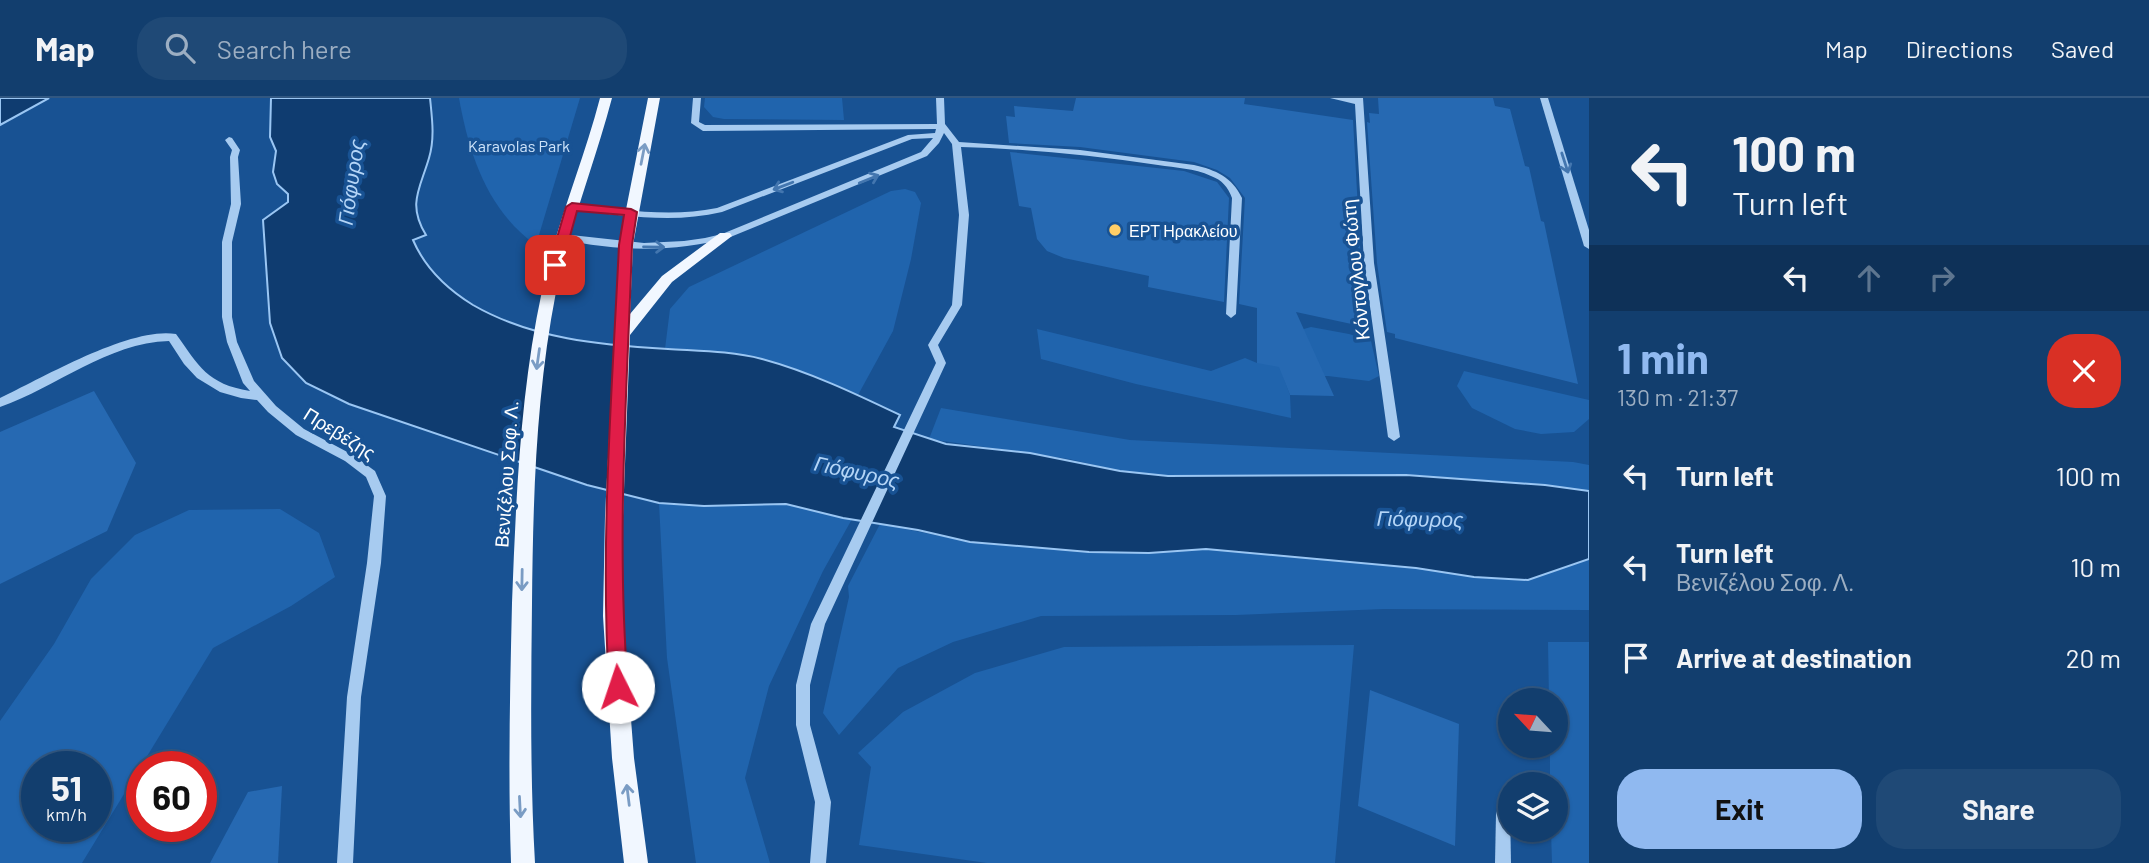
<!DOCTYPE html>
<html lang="en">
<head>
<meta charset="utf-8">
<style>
  :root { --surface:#123e6e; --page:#1f4976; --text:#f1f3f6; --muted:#9caec2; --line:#315781; --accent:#90b9f0 }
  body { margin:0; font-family:Barlow,sans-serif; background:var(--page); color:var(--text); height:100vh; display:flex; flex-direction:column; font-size:26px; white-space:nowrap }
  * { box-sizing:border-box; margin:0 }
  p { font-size:23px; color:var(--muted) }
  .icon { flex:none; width:38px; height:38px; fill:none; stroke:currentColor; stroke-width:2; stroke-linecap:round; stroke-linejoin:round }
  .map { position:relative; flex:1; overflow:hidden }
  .panel { display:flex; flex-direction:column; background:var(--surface); width:560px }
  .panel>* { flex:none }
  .guide { background:#123e6e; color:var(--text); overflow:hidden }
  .needle { width:46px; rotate:296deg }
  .tools { position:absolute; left:1498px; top:590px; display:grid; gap:14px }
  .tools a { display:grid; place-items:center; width:70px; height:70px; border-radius:50%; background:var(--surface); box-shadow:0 2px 5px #0004,0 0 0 2px var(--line); font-size:35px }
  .speed { position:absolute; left:21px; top:653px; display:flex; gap:14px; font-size:35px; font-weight:700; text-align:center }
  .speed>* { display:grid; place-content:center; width:91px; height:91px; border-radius:50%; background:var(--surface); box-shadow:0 2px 5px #0004,0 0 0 2px var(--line); line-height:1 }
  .speed small { font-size:18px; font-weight:400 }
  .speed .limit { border:10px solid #d22; background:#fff; color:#111 }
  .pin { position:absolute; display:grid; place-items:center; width:60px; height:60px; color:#fff; margin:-30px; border-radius:14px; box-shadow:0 4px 10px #0006 }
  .me { position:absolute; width:77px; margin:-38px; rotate:356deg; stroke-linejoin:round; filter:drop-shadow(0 0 5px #0008) }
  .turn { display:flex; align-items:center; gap:24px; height:147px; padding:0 28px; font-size:32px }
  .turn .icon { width:91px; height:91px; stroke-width:2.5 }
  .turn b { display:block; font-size:49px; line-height:60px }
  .lanes { display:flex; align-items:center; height:66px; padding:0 28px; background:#0003; justify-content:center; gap:35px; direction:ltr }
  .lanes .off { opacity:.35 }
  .round { display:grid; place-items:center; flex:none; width:74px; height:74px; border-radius:28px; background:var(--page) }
  .summary { display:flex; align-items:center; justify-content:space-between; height:119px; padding:0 28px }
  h1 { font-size:42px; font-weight:700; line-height:52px; color:var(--accent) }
  .action { display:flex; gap:14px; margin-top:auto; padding:14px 28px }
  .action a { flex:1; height:80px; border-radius:28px; background:var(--accent); color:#111; font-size:28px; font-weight:700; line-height:80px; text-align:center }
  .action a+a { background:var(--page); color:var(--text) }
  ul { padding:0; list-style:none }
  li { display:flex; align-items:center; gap:21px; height:91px; padding:0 28px }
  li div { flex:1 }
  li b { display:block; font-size:26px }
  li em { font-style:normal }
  header { display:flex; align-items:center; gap:42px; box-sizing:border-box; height:98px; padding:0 35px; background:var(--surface); border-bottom:2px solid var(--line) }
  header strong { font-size:33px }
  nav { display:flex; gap:38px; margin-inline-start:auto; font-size:24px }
  .search { width:490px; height:63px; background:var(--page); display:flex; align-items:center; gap:18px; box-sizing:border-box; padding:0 24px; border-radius:28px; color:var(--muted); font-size:26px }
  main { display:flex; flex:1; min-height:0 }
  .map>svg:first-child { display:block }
  .green { fill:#2064ad; fill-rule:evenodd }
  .water { fill:#0f3c70; stroke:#9ac6f3; stroke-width:2 }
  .building { fill:#2669b2 }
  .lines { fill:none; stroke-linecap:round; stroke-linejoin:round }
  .minor { fill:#a7cbf0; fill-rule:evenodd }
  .major { fill:#f1f7ff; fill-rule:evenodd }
  .oneway { stroke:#7a9cc4 }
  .oneway2 { stroke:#4376af }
  .route { fill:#e11d48; stroke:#92132f; stroke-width:2 }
  .poi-dot { fill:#ffce67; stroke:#185293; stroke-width:2.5 }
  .labels { text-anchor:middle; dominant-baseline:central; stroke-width:7; stroke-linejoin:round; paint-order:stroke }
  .far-park-label { font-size:16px; fill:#cee4fb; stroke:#185293 }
  .far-poi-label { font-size:16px; fill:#fff; stroke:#185293; text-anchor:start }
  .street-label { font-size:19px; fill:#fff; stroke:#185293 }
  .water-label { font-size:21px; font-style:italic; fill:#b4d5f7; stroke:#185293 }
</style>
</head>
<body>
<header>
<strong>Map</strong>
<div class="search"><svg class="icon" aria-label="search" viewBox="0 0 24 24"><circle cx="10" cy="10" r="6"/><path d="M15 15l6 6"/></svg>Search here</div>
<nav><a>Map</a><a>Directions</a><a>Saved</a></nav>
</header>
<main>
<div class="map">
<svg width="1589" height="765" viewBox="0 0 1589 765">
  <rect width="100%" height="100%" fill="#185293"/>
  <!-- green -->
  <g class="green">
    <path d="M459,0H580L536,147C487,112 469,56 459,0Z"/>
    <path d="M705,0H842L844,22L724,21L713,19L704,9Z"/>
    <path d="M905,91L915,94L921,105L911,161L893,233L858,297C795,266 735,254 665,251L670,211L689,189L891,93Z"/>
    <path d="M1311,229L1349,236L1371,243L1379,278L1369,283L1328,278H1283L1290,297L1291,320L1136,286L1041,261L1037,231L1211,273L1245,260L1257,265L1286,236Z"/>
    <path d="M1464,273L1589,302V321L1574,334L1541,336L1515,331L1472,310L1457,288Z"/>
    <path d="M941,310L1130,342L1573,364L1589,367V393L1545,387L1406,377L1168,378L1120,373L1069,361L929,341Z"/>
    <path d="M659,405L704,408L786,406L852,421L823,473L769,588L745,680L770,765H696L667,560Z"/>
    <path d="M280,411L319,435L335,479L291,508L213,550L82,765H0V623L54,546L91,481L135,437L189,412ZM37,668H96V728H37Z"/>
    <path d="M880,426L970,444L1089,454L1149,455L1206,451L1268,455L1416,470L1474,479L1528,482L1589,461V512L1384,511L1236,517L1041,518L953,544L898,570L839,637L823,615L849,499L848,488Z"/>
    <path d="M1548,544H1589V765H1552L1551,732H1556V686H1550V648H1556V602H1549Z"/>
    <path d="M1354,547L1335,765H987L859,747L871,669L858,655L903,614L975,575L1064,549Z"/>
  </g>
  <!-- water -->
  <g class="water">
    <path d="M0,0H49L0,27Z"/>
    <path d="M271,0H430C432,20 435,40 429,60C420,91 407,106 426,137L413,142C425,170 447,191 473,207C532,241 600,247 668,251C699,253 731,253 762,261C810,274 856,296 900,317L894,329L946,346L1030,355L1120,373L1168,378L1406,377L1545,387L1589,393V461L1528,482L1474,479L1416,470L1206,451L1149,455L1089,454L970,444L918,432L843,420L786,406L704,408L659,405L587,387L349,306L306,285L282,260L270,225L263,122L288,104V96L277,86L273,74L276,53L270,39Z"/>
  </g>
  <!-- building -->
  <g class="building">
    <path d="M1076,0H1245L1244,6L1353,22L1361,165L1370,230L1296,214L1334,298L1290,297L1279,269L1257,265V210L1239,206L1245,100L1230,80L1217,72L1194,64L1080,49L1009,45L1006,18L1015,19L1014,8L1073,13Z"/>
    <path d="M1378,0H1493L1495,8L1510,11L1525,68L1529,69L1541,123L1544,124L1578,286L1395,240V236L1387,234L1377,165L1367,24L1370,25L1369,15L1379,16Z"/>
    <path d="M1010,54L1184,73L1217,84L1229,100L1224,204L1148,189L1149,178L1064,160L1047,153L1037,141L1031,110L1019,108Z"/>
    <path d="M94,293L136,365L107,433L0,486V334Z"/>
    <path d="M1370,592L1459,626L1455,748L1358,708Z"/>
    <path d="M282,688L278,765H210L248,694Z"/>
  </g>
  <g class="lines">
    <!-- minor -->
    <g class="minor">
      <path d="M693,0H701L699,24L705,27L937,26L936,0H944L945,26L959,44L1080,52L1194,67C1216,72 1232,79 1242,100L1236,216L1231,220L1226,216L1232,100C1228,89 1222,82 1211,78C1194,70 1176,70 1158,67C1093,57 1027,51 961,49L969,117L962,207L938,247L946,265L825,526L810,587V627L831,704L826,765H810L815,704L796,627V587L811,526L936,265L928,247L952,207L959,117L952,46L944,35L939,45L927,58L728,140C673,155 615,153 559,141V137L562,136L644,145L684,143L705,140L722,136L921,54L933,40L912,41L722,114C672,126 623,117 572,112L567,109L572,106C620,111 668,120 717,110L908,37L935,35L936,31L703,33L691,25Z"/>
      <path d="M1330,0H1363L1374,165L1400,339L1394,343L1388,339L1364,165L1355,6Z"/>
      <path d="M1540,0H1548L1589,132V151L1584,148Z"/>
      <path d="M229,39L232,40L240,52L238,59L241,106L232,144V219L237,244L254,283L276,308L304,331L353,357L375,373L386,398L381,465L361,599L353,765H337L347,599L367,465L374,398L366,379L345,363L296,337L268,314L257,302L241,300L220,294L197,280L184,266L169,243C107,245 57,289 0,309V300C42,280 131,228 176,236C199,268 207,286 250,293L243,285L227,244L222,219V144L231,106L230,59L232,52L225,42Z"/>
      <path d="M1504,708L1510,712L1511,765H1495L1496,716L1498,710Z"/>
    </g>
    <!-- major -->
    <g class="major">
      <path d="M600,0H612C595,65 569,128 556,194C536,296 533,401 532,505C531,592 530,678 535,765H511C508,678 510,592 512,505C516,401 520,295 542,193C556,127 583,65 600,0Z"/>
      <path d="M648,0H660L633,147L630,216L662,178L720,135H730L732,138L672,184L630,237L623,418V518L634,660L648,765H624L612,660L603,518L605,418L619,147Z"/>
    </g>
  </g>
  <!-- one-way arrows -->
  <defs><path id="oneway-shaft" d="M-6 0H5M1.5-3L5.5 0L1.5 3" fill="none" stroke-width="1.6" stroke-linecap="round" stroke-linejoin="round" transform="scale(1.75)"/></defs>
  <g class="oneway">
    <use href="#oneway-shaft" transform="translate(643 56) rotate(-79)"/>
    <use href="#oneway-shaft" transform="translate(538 261) rotate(98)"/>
    <use href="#oneway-shaft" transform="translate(522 482) rotate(91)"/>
    <use href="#oneway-shaft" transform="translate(628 697) rotate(-97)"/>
    <use href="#oneway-shaft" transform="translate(520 709) rotate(87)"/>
  </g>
  <g class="oneway2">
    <use href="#oneway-shaft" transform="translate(1565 65) rotate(72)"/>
    <use href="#oneway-shaft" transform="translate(869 81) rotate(-22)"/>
    <use href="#oneway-shaft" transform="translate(783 88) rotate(159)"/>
    <use href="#oneway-shaft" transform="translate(654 149) rotate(1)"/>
  </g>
  <!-- route -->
  <path class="route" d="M572,105L631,111L637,114L632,147C627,295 616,442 628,589L625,595L618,598L611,595L609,589C600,442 612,295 619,147L624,117L577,113L562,167L555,171L551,170L549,167L566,109Z"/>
  <!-- markers -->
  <circle class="poi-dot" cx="1115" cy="132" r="7"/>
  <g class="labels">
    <!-- far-park labels -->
    <g class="far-park-label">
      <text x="519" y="47">Karavolas Park</text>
    </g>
    <!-- far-poi labels -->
    <g class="far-poi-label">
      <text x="1129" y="132">ΕΡΤ Ηρακλείου</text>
    </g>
    <!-- street labels -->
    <g class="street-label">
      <text transform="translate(1355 172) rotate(-96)">Κόντογλου Φώτη</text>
      <text transform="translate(340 335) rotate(32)">Πρεβέζης</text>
      <text transform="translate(506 376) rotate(-86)">Βενιζέλου Σοφ. Λ.</text>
    </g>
    <!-- water labels -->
    <g class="water-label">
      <text transform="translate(350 84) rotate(-82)">Γιόφυρος</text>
      <text transform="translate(857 373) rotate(12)">Γιόφυρος</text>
      <text transform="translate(1420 420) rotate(1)">Γιόφυρος</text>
    </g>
  </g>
</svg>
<div class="tools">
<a><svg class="needle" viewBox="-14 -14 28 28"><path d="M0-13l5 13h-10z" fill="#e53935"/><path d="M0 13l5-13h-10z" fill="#9caec2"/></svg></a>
<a><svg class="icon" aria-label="layers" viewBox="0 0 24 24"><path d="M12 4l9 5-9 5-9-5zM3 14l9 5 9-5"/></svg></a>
</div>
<div class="speed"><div>51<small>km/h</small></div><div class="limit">60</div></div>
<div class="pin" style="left:555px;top:167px;background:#d93025"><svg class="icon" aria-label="arrive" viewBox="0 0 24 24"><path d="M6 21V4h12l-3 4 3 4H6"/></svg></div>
<svg class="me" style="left:618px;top:589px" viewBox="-20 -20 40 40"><circle r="19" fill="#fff"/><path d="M0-13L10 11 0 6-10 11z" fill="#e11d48"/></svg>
</div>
<section class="panel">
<div class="guide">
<div class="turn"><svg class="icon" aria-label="left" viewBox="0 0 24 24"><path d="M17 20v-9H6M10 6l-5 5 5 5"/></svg><div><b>100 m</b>Turn left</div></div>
<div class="lanes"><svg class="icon" aria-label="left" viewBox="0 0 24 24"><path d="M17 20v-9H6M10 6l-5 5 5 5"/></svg><svg class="icon off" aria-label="ahead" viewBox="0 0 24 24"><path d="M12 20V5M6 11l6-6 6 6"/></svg><svg class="icon off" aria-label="right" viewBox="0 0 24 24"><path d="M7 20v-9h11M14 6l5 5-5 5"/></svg></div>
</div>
<div class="summary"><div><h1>1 min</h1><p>130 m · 21:37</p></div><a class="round" style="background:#d93025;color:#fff"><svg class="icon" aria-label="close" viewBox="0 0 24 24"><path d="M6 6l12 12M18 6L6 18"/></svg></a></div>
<ul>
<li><svg class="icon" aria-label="left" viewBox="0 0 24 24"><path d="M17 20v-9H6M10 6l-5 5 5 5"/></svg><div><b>Turn left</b></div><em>100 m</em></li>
<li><svg class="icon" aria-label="left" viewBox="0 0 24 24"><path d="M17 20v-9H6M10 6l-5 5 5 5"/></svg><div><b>Turn left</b><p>Βενιζέλου Σοφ. Λ.</p></div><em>10 m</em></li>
<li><svg class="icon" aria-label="arrive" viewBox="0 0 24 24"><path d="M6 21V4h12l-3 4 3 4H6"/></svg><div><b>Arrive at destination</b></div><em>20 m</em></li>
</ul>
<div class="action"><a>Exit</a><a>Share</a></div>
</section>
</main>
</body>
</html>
